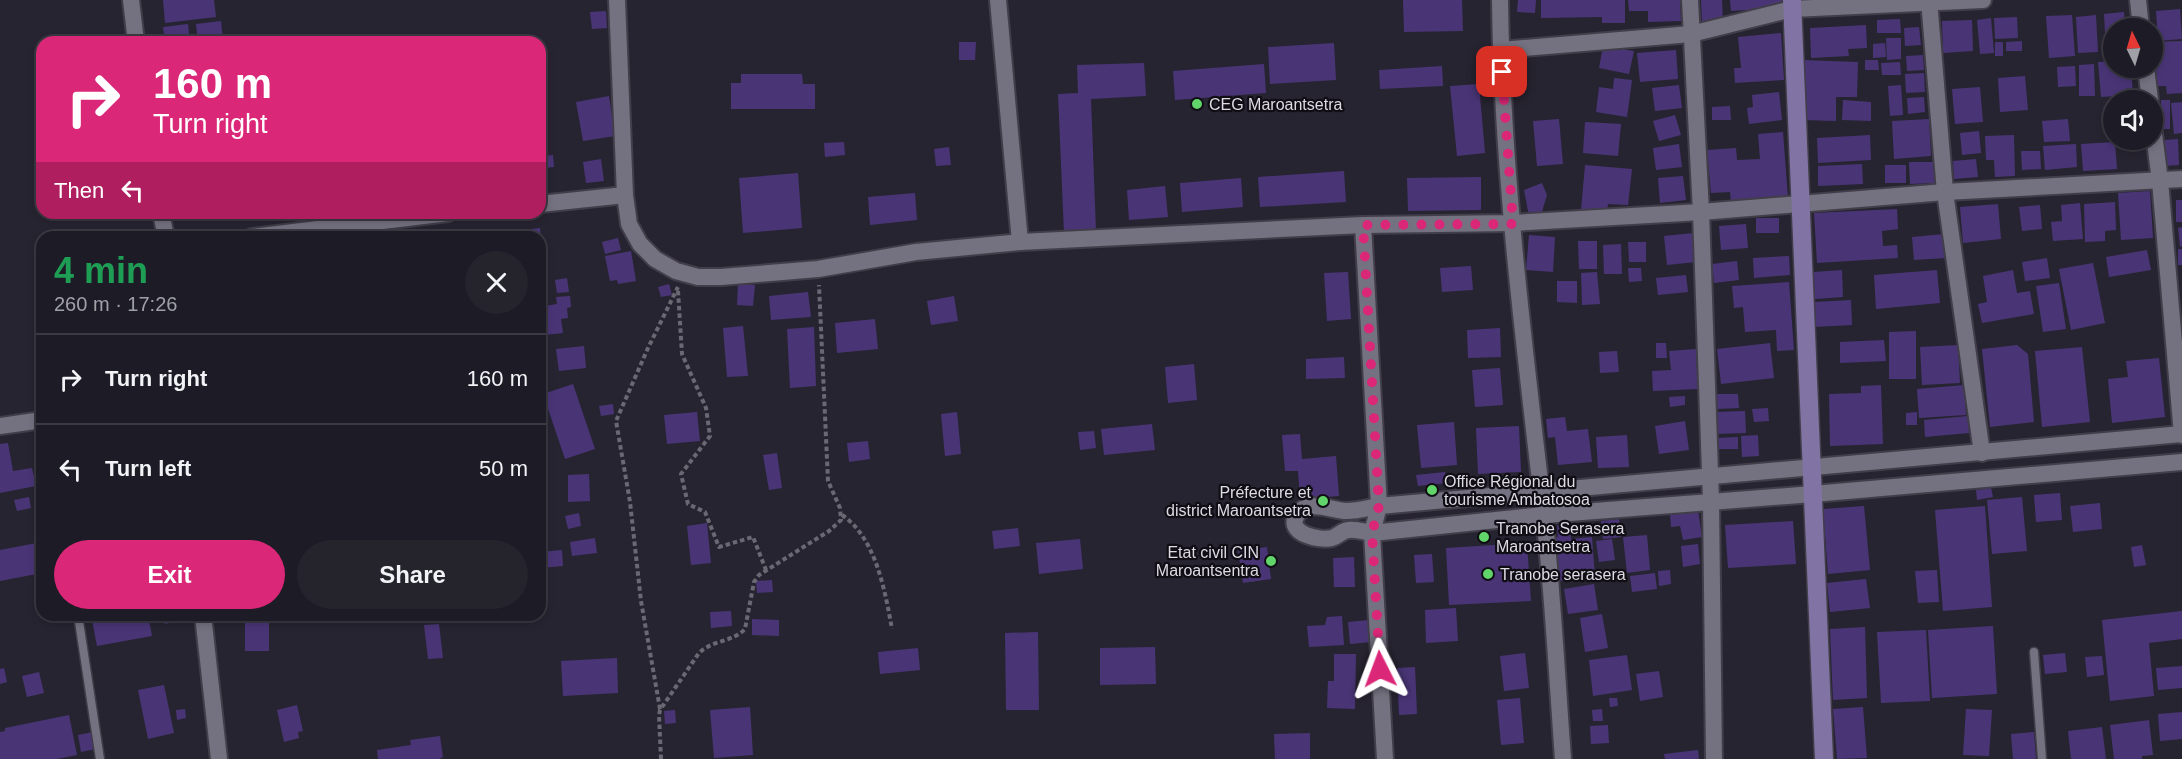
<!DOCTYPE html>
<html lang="en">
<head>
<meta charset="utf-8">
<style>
  :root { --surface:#1d1b25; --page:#25242d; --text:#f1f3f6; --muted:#a0a1a7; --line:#3b3942; --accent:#db2777 }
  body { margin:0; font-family:Arial,sans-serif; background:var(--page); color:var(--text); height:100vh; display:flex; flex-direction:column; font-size:22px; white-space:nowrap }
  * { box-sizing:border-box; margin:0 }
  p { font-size:20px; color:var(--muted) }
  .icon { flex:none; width:33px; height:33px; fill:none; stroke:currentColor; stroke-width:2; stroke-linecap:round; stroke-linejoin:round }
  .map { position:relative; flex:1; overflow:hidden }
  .panel { position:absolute; left:36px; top:231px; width:510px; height:390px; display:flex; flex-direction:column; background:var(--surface); border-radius:18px; box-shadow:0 3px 9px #0003,0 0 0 2px var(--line) }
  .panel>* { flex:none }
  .top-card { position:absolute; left:36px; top:36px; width:510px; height:183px; border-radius:18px; box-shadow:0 3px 9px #0003,0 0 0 2px var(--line); background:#db2777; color:#fff; overflow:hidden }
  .needle { width:39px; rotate:355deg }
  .controls { position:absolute; left:2103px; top:18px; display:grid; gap:12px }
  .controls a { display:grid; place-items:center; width:60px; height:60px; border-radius:50%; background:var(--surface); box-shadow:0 3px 9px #0003,0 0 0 2px var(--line); font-size:30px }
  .pin { position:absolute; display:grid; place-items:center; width:51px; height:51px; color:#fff; margin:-26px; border-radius:12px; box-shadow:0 3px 9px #0006 }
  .me { position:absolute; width:66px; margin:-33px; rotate:357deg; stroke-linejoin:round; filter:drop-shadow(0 0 4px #0008) }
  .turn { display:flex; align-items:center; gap:21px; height:126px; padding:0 18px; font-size:27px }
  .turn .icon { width:78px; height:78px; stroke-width:2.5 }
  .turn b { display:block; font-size:42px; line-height:51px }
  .then { display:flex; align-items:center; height:57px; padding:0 18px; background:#0003; gap:12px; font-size:22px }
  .round { display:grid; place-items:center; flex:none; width:63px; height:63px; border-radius:32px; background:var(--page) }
  .overview { display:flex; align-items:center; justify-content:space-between; height:102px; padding:0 18px }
  h1 { font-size:36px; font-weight:600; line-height:45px; color:#1e9e55 }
  .cta { display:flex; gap:12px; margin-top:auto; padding:12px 18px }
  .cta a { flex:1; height:69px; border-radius:36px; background:var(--accent); color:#fff; font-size:24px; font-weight:600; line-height:69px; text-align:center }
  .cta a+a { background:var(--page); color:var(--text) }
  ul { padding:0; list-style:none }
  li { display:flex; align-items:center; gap:18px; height:90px; padding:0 18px; border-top:2px solid var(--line) }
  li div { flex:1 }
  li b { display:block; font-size:22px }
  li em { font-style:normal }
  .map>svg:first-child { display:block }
  .building { fill:#493576 }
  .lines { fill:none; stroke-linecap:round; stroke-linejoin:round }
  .lane-casing { stroke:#413e49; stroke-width:11 }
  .street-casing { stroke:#413e49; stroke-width:20 }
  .secondary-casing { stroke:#413e49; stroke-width:21 }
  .path { stroke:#6a6873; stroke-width:4; stroke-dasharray:4.5 3; stroke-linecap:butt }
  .lane { stroke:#747180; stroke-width:8 }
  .street { stroke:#747180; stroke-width:16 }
  .secondary { stroke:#8173a3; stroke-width:18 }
  .route { stroke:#db2777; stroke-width:10; stroke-dasharray:0 18 }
  .poi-dot { fill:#61d46a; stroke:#100e14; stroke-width:2 }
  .labels { text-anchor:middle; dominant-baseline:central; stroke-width:4.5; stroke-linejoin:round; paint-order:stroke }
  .poi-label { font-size:16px; fill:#dddbe4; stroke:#100e14; text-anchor:start }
</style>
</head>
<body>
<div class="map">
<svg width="2182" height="759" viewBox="0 0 2182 759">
  <rect width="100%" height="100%" fill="#272431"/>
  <!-- building -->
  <g class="building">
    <path d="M163,0H214L216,17L165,23Z"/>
    <path d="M1403,0H1462L1463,31L1404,32Z"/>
    <path d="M1518,0H1536L1535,13L1517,12Z"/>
    <path d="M1541,0H1625V23H1602V17L1541,18Z"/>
    <path d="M1628,0H1680L1681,21L1648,22V11H1629Z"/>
    <path d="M1701,0H1722L1723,23H1702Z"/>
    <path d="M1730,0H1782V8L1731,11Z"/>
    <path d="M2180,9L2182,39L2158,41L2156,11Z"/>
    <path d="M606,11L607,28L592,29L590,12Z"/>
    <path d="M2124,12L2125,28H2114V50H2106L2104,14Z"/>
    <path d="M2072,15L2075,56L2049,58L2046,16Z"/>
    <path d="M2096,15L2098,52L2078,53L2076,17Z"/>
    <path d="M2017,17L2018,38L1995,39L1994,18Z"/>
    <path d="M1991,18L1994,53L1980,54L1977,20Z"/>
    <path d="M1900,19L1901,33H1877V20Z"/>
    <path d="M1972,20L1973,51L1943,53L1942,21Z"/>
    <path d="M221,21L223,42H198L196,24Z"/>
    <path d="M188,24L190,42H165L163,27Z"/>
    <path d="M1866,25L1867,48L1848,49L1849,56L1811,58L1810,28Z"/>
    <path d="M1919,27L1921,45L1905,46L1904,28Z"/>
    <path d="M1781,33L1784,80L1735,83L1734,68H1741L1738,37Z"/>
    <path d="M1886,38H1901V59L1887,60Z"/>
    <path d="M2022,41V51H2006V42Z"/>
    <path d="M2182,41V93L2167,94L2166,86H2155L2153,42Z"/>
    <path d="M959,42H976L975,60H959Z"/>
    <rect x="1995" y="42" width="8" height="14"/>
    <path d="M1334,43L1336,80L1270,84L1268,47Z"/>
    <path d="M1885,43L1886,57L1873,58V44Z"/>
    <path d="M1603,46L1634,51L1629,74L1599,68Z"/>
    <path d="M1676,50L1678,79L1640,82L1637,53Z"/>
    <path d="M1923,55L1924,70L1907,71L1906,56Z"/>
    <path d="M1803,60L1858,62L1857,97H1836V121L1802,120Z"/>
    <path d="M1865,60H1878L1879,70H1865Z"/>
    <path d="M2114,61V68H2131L2133,95L2101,97L2098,62Z"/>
    <path d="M1900,62L1901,75H1882L1881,63Z"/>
    <path d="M1144,63L1146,96L1091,99L1096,232L1064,233L1058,94L1078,93L1077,65Z"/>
    <path d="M1264,64L1266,93L1175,100L1173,71Z"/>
    <path d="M2094,64L2095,96H2079V65Z"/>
    <path d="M1442,66L1443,86L1380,89L1379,70Z"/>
    <path d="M2075,66L2076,86L2058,87L2057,67Z"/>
    <path d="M1924,73L1925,92L1906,93L1905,74Z"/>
    <path d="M741,74H802L803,84H815V109H731V83H741Z"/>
    <path d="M2025,76L2028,110L2000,112L1998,78Z"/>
    <path d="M1614,78L1632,80L1627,117L1596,112L1599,87L1613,89Z"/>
    <path d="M1479,84L1485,153L1457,156L1450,86Z"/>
    <path d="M1679,85L1682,108L1655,111L1652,88Z"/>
    <path d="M1901,85L1903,115L1890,116L1888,86Z"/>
    <path d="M1980,87L1983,122L1955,124L1952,89Z"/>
    <path d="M1779,92L1782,120L1749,124L1747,108L1753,107L1752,95Z"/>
    <path d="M609,96L615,136L583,141L576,102Z"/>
    <path d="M1924,97L1925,112L1908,114L1907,98Z"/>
    <path d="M1843,100L1871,102V121L1842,120Z"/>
    <rect x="2161" y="100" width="9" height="29"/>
    <path d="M2182,102V133L2174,134L2171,103Z"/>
    <path d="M2114,105V137H2110L2107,106Z"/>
    <path d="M1730,106L1731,120H1712V107Z"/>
    <path d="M1675,115L1681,135L1659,141L1653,121Z"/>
    <path d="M1559,119L1563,164L1537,166L1533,121Z"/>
    <path d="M1929,119L1931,156L1894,159L1892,121Z"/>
    <path d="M2068,119L2070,141L2044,142L2042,121Z"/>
    <path d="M1585,122L1621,124L1618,156L1583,153Z"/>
    <path d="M1979,131L1981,153L1962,155L1960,133Z"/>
    <path d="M1783,132L1788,198L1731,202L1730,192L1711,193L1707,150L1736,148L1737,160L1760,159L1758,134Z"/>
    <path d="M1870,135L1871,160L1818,163L1817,138Z"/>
    <path d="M2014,135L2015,176L1995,177L1994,160H1986L1985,136Z"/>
    <path d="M2178,139L2179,165L2165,166L2164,140Z"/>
    <path d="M844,142L845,155L825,157L824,143Z"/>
    <path d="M2115,142L2117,169L2083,171L2081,144Z"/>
    <path d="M1679,144L1682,167L1656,170L1653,148Z"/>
    <path d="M2076,144L2077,167L2045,170L2043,146Z"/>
    <path d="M949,147L951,165L936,166L934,149Z"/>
    <path d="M2021,151H2040L2041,169L2022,170Z"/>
    <path d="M553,155L554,167L544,168L543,156Z"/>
    <path d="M601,159L604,181L586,183L583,162Z"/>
    <path d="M1976,159L1978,177L1954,179L1953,161Z"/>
    <path d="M1909,162H1934L1935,183L1910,184Z"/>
    <path d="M1862,164L1863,184L1818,186V166Z"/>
    <path d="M1585,165L1632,169L1628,205L1608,204L1607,212L1581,210Z"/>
    <rect x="1885" y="165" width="21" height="18"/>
    <path d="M1344,171L1346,202L1260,207L1258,177Z"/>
    <path d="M798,173L802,228L743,233L739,178Z"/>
    <path d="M1683,176L1686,200L1660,203L1658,178Z"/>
    <path d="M1481,177V210L1408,211L1407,178Z"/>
    <path d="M1241,178L1243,207L1182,212L1180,183Z"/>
    <path d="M1542,183L1547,195L1541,215L1529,216L1524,190Z"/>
    <path d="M1165,186L1168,217L1129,220L1127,190Z"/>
    <path d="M2150,191L2153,238L2121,240L2118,193Z"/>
    <path d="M915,193L917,220L870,225L868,197Z"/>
    <rect x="2176" y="200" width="6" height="22"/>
    <path d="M2115,202L2116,230L2105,231V241L2085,242L2084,204Z"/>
    <path d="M2080,203L2083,239L2053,241L2051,222L2062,221L2061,205Z"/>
    <path d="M1998,204L2001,239L1963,243L1960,207Z"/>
    <path d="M2040,205L2042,229L2022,231L2019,207Z"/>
    <path d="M1897,209L1898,229L1882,231L1883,246L1897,245L1898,258L1817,263L1814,213Z"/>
    <rect x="1756" y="218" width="23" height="15"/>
    <path d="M1746,224L1748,248L1721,250L1719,226Z"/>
    <path d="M2182,227V246L2180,247L2178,228Z"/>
    <path d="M540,228L541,237H517L516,231Z"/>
    <path d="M1693,233L1696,262L1667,265L1664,236Z"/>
    <path d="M1944,234L1946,258L1914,260L1912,237Z"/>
    <path d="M1529,235L1555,237L1553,272L1526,270Z"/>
    <path d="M618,238L621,250L605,254L602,242Z"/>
    <path d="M1578,241H1597V269H1579Z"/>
    <path d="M1628,242H1646V262H1629Z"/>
    <path d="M1621,244L1622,274H1604L1603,245Z"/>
    <rect x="2178" y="249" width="4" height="16"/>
    <path d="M2147,250L2151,270L2109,277L2106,257Z"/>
    <path d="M631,251L636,281L618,284L617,280L610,281L605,256Z"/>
    <path d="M1789,256L1790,275L1754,278L1753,258Z"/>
    <path d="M2047,258L2050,278L2025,281L2022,262Z"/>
    <path d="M1737,261L1739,280L1714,283L1712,264Z"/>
    <path d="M2093,263L2105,323L2071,330L2059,269Z"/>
    <path d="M1471,266L1473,290L1442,292L1440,268Z"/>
    <path d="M1628,268H1641L1642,281L1629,282Z"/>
    <path d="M1842,270L1843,297L1815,299L1813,272Z"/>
    <path d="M1937,270L1940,303L1876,309L1874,275Z"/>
    <path d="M2013,270L2017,293L2030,291L2034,314L1982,323L1978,304L1987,302L1983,276Z"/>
    <path d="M1348,272L1351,319L1327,321L1324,273Z"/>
    <path d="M1597,272L1600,304L1582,305L1581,273Z"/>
    <path d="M1686,275L1688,292L1658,295L1656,278Z"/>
    <path d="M567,278L569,292L557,293L555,280Z"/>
    <path d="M1557,281H1577V303L1557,302Z"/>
    <path d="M1789,282L1794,350L1777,351L1776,330L1745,332L1743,307L1734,308L1732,286Z"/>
    <path d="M2059,283L2066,329L2043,332L2036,286Z"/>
    <path d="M669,284L672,295L661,297L658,287Z"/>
    <path d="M738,284L755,285L753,306L737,305Z"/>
    <path d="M808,292L811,317L771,320L769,296Z"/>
    <path d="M570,296L571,307L567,308L568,318L561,319L563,333L545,335L543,323L548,322L545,306L557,304L556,297Z"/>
    <path d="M954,296L958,321L931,325L927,301Z"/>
    <path d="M1851,300L1852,325L1815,327L1814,302Z"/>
    <path d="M875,319L878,349L837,353L835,323Z"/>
    <path d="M743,326L748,376L727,377L723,328Z"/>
    <path d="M814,327L816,386L790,388L787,329Z"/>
    <path d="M1500,328L1501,357L1468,358L1467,330Z"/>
    <path d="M1916,331V379H1889V332Z"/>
    <path d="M1884,340L1886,361L1840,363V342Z"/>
    <path d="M1656,343H1666L1667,358H1656Z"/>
    <path d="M1770,343L1774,378L1721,384L1717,349Z"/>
    <path d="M1958,345L1960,383L1922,385L1920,347Z"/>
    <path d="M2017,345L2028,354L2034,422L1990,427L1982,349Z"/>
    <path d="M584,346L586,368L559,371L556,349Z"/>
    <path d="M2082,347L2090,422L2042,427L2035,351Z"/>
    <path d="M1696,349L1698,389L1653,391L1652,371L1671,370L1669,351Z"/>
    <path d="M1617,351L1619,372L1600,373L1599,352Z"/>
    <path d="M1344,357L1345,378L1306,379V359Z"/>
    <path d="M2159,358L2165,417L2112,423L2108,379L2128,377L2126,361Z"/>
    <path d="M1194,364L1197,400L1168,403L1165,367Z"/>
    <path d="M1500,368L1503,405L1475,407L1472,370Z"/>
    <path d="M573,384L595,449L565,459L543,394Z"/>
    <path d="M1881,385L1883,444L1830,446L1829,394L1861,393V386Z"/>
    <path d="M1964,385L1966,415L1919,418L1917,389Z"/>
    <path d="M1717,394H1738L1739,408L1717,409Z"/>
    <path d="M1685,396V405L1670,407L1669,397Z"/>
    <path d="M613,404L614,414L601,416L599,406Z"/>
    <path d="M1768,408L1769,421L1754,422L1752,409Z"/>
    <path d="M1745,411L1746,433L1715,434L1714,412Z"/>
    <path d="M697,412L700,441L667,444L664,415Z"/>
    <path d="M957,412L961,454L945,456L941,414Z"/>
    <path d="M1917,412V425H1906V413Z"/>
    <path d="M1968,416L1969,433L1925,437L1924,420Z"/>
    <path d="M1565,417L1567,431L1588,429L1592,462L1558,465L1555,437L1548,438L1546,419Z"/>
    <path d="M1685,421L1689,450L1659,454L1655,426Z"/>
    <path d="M1454,422L1457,465L1421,468L1417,425Z"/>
    <path d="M1152,424L1155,450L1104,455L1101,429Z"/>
    <path d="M1519,426L1521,472L1478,474L1476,428Z"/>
    <path d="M1094,431L1096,448L1080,450L1078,432Z"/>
    <path d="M1300,434L1302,459L1336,456L1339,496L1300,499L1298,471H1285L1282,435Z"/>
    <path d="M1627,435L1629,467L1598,468L1596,437Z"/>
    <path d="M1758,435L1759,456L1742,457L1741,436Z"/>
    <path d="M1738,437V449H1716L1715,438Z"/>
    <path d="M868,441L870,459L849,462L847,443Z"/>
    <path d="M8,443L13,471L32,468L36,486L0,493V444Z"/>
    <path d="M777,453L782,488L769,490L763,455Z"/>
    <path d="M1445,472L1447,483L1418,486L1416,475Z"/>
    <path d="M589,474L590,501L568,502V475Z"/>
    <path d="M1991,488L1993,497L1977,500L1976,490Z"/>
    <path d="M2060,493L2062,520L2036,522L2034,495Z"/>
    <path d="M29,497L31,508L17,511L14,500Z"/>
    <path d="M2022,497L2027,551L1992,554L1987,500Z"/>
    <path d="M2100,503L2102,529L2073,532L2070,506Z"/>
    <path d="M1864,506L1870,570L1828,574L1823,509Z"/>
    <path d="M1985,506L1992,607L1943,611L1935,510Z"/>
    <path d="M1698,510L1702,537L1683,540L1680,526L1671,527L1670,514Z"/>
    <path d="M579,513L581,526L568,529L565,516Z"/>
    <path d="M1619,519L1621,537L1603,539L1601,521Z"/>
    <path d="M1793,521L1796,564L1728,568L1725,525Z"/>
    <path d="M707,523L711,563L691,565L687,526Z"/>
    <path d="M1569,524L1571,539L1592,537L1595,577L1558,581L1549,537H1558L1557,525Z"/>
    <path d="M1018,528L1020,546L994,549L992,531Z"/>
    <path d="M1647,535L1650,570L1627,573L1623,537Z"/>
    <path d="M595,538L597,553L572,556L570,542Z"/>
    <path d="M1080,539L1083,569L1039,574L1036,543Z"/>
    <path d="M1612,539L1615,560L1599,562L1596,541Z"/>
    <path d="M42,542V573L0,581V550Z"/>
    <path d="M1527,543L1531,601L1449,605L1446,548Z"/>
    <path d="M1698,544L1700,564L1683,567L1681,546Z"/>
    <path d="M2142,545L2146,565L2134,567L2131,547Z"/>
    <path d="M1267,547L1271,579L1243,583L1238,551Z"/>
    <path d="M562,550L563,566L541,568L540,552Z"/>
    <path d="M1432,554L1434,582L1416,583L1414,555Z"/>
    <path d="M1354,557L1355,587H1334L1333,558Z"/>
    <path d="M1670,570L1671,584L1659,586L1658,571Z"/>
    <path d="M1937,570L1939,602L1918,603L1915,571Z"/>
    <path d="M1655,573L1657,589L1632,592L1630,576Z"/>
    <path d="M1866,579L1870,608L1830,612L1827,583Z"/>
    <path d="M772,580L773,592L757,593L756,581Z"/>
    <path d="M1594,584L1598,610L1568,614L1564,589Z"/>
    <path d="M1456,608L1458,641L1426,643L1425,610Z"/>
    <path d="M731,611L732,626L711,628L710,612Z"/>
    <path d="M2182,611V639L2149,643L2154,696L2110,701L2102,620Z"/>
    <path d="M1602,614L1608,648L1585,652L1580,618Z"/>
    <path d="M120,615H148L152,636L97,646L92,620Z"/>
    <path d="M164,615H184V620L165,624Z"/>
    <rect x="245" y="615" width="24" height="36"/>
    <path d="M1342,616L1344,645L1309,647L1307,626L1325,625L1327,617Z"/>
    <path d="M752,619L779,620V636L752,635Z"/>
    <path d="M1369,620L1371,642L1350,644L1348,622Z"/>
    <path d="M439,624L443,658L428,659L424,625Z"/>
    <path d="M1993,626L1997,694L1932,698L1928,630Z"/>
    <path d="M1865,627L1867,698L1833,700L1830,629Z"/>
    <path d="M1926,630L1930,701L1881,703L1877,632Z"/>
    <path d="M1038,632L1039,710H1006L1005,633Z"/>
    <path d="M1155,647L1156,684L1100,685V648Z"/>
    <path d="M918,648L920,670L880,674L878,652Z"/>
    <path d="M1525,653L1529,688L1504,691L1500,656Z"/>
    <path d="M2065,653L2067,672L2045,674L2043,655Z"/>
    <path d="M1334,654H1356L1355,709L1327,708L1328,681H1334Z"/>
    <path d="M1627,655L1632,690L1593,696L1589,660Z"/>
    <path d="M2102,656L2104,675L2087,677L2085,657Z"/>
    <path d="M617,658L618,693L563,696L561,661Z"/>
    <path d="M2182,666V688L2158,690L2156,668Z"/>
    <path d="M1415,667L1417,714L1399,715L1397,668Z"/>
    <path d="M4,668L7,682L0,684V669Z"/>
    <path d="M1659,671L1663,697L1640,701L1636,674Z"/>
    <path d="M39,672L44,693L27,697L22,676Z"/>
    <path d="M164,685L174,733L148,739L138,690Z"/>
    <path d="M1520,698L1524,743L1501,745L1497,700Z"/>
    <path d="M1609,698H1617L1618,706L1610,707Z"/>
    <path d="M297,705L303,731L298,732L299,738L284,742L277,710Z"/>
    <path d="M750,707L753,755L714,758L710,710Z"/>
    <path d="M1863,707L1867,758L1837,759L1833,709Z"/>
    <path d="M185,709L186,718L177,720L176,710Z"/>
    <path d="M1602,709L1603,721H1593L1592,710Z"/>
    <path d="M1966,709L1992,710L1989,756L1963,755Z"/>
    <path d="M675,710L676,723L665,724L664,711Z"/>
    <path d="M2182,712V739L2160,741L2158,714Z"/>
    <path d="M69,715L77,755L57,759H0V732L5,731V728Z"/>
    <path d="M2149,720L2153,755L2142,756V759H2114L2110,725Z"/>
    <path d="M1608,725L1609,743L1591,744L1590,726Z"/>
    <path d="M2102,727L2106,759H2071L2068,731Z"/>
    <path d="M93,732L96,749L81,752L78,735Z"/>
    <path d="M2034,732L2036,759H2013L2011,734Z"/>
    <path d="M1310,733V759H1275L1274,734Z"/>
    <path d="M440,736L443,757L439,759H378L377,750L411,745L410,740Z"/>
    <path d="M1698,750L1699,759H1665L1664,754Z"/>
  </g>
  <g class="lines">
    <defs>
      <g id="lane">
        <path d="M78,615L100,759"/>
        <path d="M2034,652L2042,759"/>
      </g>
      <g id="street">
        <path d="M131,0L136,42"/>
        <path d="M617,0L625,195L629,224L640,244L655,259L676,271L698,277H721L818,269L916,252L1020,242L1363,225L1513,223L1701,212L1945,192L2182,179"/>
        <path d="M998,0L1020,242"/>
        <path d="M1500,0C1502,172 1524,344 1544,515C1553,596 1557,678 1563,759"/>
        <path d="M1690,0L1701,212L1711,501L1714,759"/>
        <path d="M1929,0L1945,192L1982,453"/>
        <path d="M2138,0L2141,28"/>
        <path d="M1501,50L1691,34L1792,9L1983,0"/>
        <path d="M2146,68L2150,100"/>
        <path d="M2152,118L2160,181L2182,435"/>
        <path d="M540,204L625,195"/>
        <path d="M161,213L166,237"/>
        <path d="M1363,225L1379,506L1372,533L1385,759"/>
        <path d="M252,237L448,213"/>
        <path d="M0,426L42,420"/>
        <path d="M2182,434L1379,506C1368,508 1357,511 1346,511C1333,511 1308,498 1297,515C1285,534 1320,541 1332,538C1338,536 1343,530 1349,530C1356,529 1365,532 1372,533L1544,515L1813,494L2182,462"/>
        <path d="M203,615L219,759"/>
      </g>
      <path id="secondary" d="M1792,0L1824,759"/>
    </defs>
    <!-- lane casing -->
    <use href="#lane" class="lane-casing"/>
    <!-- street casing -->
    <use href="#street" class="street-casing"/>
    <!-- secondary casing -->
    <use href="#secondary" class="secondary-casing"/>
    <!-- path -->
    <g class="path">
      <path d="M678,291L682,354L706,408L710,436L681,474L688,504L705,512L719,547L753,537L766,570"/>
      <path d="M842,515C876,538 885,591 892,629"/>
      <path d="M660,709L641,601L630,502L616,421L648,348L678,287"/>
      <path d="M661,759L659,715L660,710L699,653C712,640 733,642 745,629L754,582L759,575L829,531L841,520L840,508L828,481L819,285"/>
    </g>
    <!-- lane -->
    <use href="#lane" class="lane"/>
    <!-- street -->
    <use href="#street" class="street"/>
    <!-- secondary -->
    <use href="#secondary" class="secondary"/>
  </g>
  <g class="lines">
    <!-- route -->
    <path class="route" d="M1380,669L1372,533L1379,506L1363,225L1513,224L1502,72"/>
  </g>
  <!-- markers -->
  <g class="poi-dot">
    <circle cx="1197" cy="104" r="6"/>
    <circle cx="1432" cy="490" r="6"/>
    <circle cx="1323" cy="501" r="6"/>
    <circle cx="1484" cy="537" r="6"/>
    <circle cx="1271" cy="561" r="6"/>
    <circle cx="1488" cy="574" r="6"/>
  </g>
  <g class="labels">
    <!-- poi labels -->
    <g class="poi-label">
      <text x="1209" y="104">CEG Maroantsetra</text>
      <text x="1444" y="481">Office Régional du<tspan x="1444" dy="18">tourisme Ambatosoa</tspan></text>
      <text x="1311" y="492" text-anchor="end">Préfecture et<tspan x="1311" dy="18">district Maroantsetra</tspan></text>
      <text x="1496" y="528">Tranobe Serasera<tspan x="1496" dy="18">Maroantsetra</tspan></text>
      <text x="1259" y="552" text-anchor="end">Etat civil CIN<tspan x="1259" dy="18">Maroantsentra</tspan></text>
      <text x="1500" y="574">Tranobe serasera</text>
    </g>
  </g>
</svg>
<div class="controls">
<a><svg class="needle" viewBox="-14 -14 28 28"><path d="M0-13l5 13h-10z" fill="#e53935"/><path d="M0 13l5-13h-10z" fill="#a0a1a7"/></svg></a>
<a><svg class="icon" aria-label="sound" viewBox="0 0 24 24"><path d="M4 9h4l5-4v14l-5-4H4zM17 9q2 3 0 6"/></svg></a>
</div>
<div class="pin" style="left:1502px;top:72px;background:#d93025"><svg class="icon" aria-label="arrive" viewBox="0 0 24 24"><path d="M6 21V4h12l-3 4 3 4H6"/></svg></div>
<svg class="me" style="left:1380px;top:669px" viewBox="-20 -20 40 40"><path d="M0-17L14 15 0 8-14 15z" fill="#db2777" stroke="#fff" stroke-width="4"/></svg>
<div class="top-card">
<div class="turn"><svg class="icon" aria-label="right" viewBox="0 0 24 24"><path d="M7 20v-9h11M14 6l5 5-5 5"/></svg><div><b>160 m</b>Turn right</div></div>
<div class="then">Then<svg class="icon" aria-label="left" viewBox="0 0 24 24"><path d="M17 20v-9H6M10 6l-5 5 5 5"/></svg></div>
</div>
<section class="panel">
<div class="overview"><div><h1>4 min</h1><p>260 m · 17:26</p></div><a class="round"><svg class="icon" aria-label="close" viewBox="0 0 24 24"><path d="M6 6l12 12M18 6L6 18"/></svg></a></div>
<ul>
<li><svg class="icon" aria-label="right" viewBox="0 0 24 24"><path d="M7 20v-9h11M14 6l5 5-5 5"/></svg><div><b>Turn right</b></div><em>160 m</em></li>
<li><svg class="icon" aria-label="left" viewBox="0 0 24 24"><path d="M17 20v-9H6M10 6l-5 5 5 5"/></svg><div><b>Turn left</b></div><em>50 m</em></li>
</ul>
<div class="cta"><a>Exit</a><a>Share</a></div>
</section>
</div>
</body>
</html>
